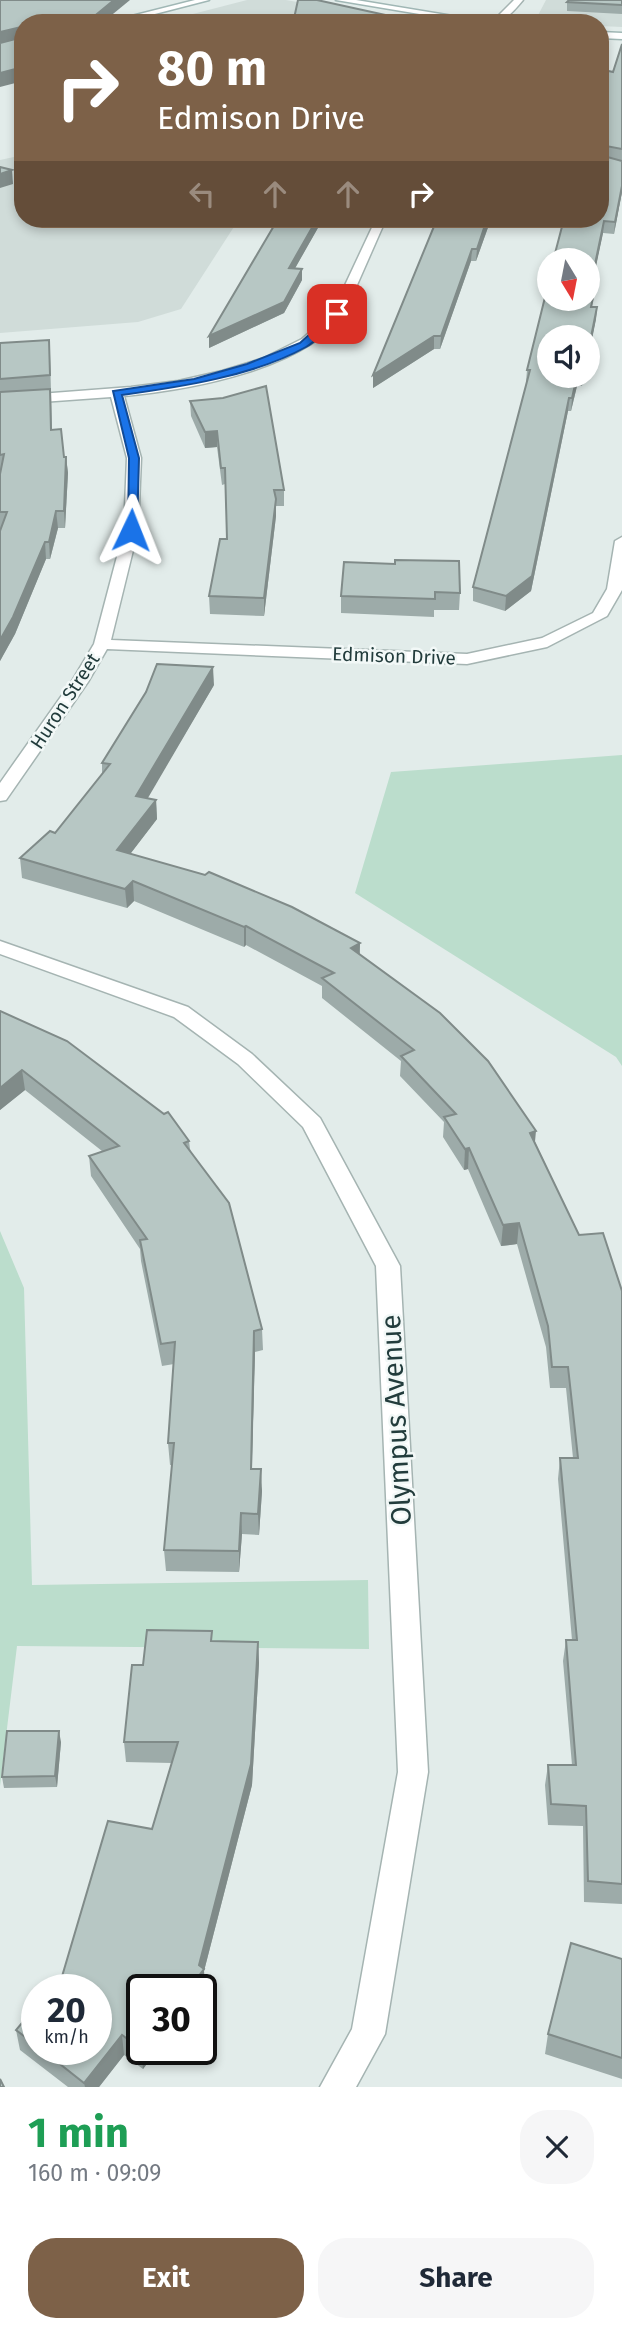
<!DOCTYPE html>
<html lang="en">
<head>
<meta charset="utf-8">
<style>
  :root { --surface:#fff; --page:#f6f6f7; --text:#1f2937; --muted:#747a83; --accent:#7d6148 }
  body { margin:0; font-family:"Fira Sans",sans-serif; background:var(--page); color:var(--text); height:100vh; display:flex; flex-direction:column; font-size:26px; white-space:nowrap }
  * { box-sizing:border-box; margin:0 }
  p { font-size:23px; color:var(--muted) }
  .icon { flex:none; width:38px; height:38px; fill:none; stroke:currentColor; stroke-width:2; stroke-linecap:round; stroke-linejoin:round }
  .map { position:relative; height:2087px; overflow:hidden }
  .panel { display:flex; flex-direction:column; background:var(--surface); flex:1 }
  .panel>* { flex:none }
  .top-card { position:absolute; left:14px; top:14px; width:595px; height:214px; border-radius:28px; box-shadow:0 4px 10px #0003; background:#7d6148; color:#fff; overflow:hidden }
  .needle { width:46px; rotate:170deg }
  .buttons { position:absolute; left:537px; top:248px; display:grid; gap:14px }
  .buttons a { display:grid; place-items:center; width:63px; height:63px; border-radius:50%; background:var(--surface); box-shadow:0 4px 10px #0003; font-size:35px }
  .speed { position:absolute; left:21px; top:1974px; display:flex; gap:14px; font-size:35px; font-weight:700; text-align:center }
  .speed>* { display:grid; place-content:center; width:91px; height:91px; border-radius:50%; background:var(--surface); box-shadow:0 4px 10px #0003; line-height:1 }
  .speed small { font-size:18px; font-weight:400 }
  .speed .limit { border:4px solid #111; border-radius:10px; background:#fff; color:#111 }
  .pin { position:absolute; display:grid; place-items:center; width:60px; height:60px; color:#fff; margin:-30px; border-radius:14px; box-shadow:0 4px 10px #0006 }
  .me { position:absolute; width:77px; margin:-38px; rotate:2deg; stroke-linejoin:round; filter:drop-shadow(0 0 5px #0008) }
  .turn { display:flex; align-items:center; gap:24px; height:147px; padding:0 28px; font-size:32px }
  .turn .icon { width:91px; height:91px; stroke-width:2.5 }
  .turn b { display:block; font-size:49px; line-height:60px }
  .lanes { display:flex; align-items:center; height:66px; padding:0 28px; background:#0003; justify-content:center; gap:35px; direction:ltr }
  .lanes .off { opacity:.35 }
  .round { display:grid; place-items:center; flex:none; width:74px; height:74px; border-radius:28px; background:var(--page) }
  .summary { display:flex; align-items:center; justify-content:space-between; height:119px; padding:0 28px }
  h1 { font-size:42px; font-weight:700; line-height:52px; color:#1e9e55 }
  .cta { display:flex; gap:14px; margin-top:auto; padding:14px 28px }
  .cta a { flex:1; height:80px; border-radius:28px; background:var(--accent); color:#fff; font-size:28px; font-weight:700; line-height:80px; text-align:center }
  .cta a+a { background:var(--page); color:var(--text) }
  .map>svg:first-child { display:block }
  .built { fill:#d0dcd9 }
  .green { fill:#bdc }
  .lines { fill:none; stroke-linecap:round; stroke-linejoin:round }
  .street-casing { stroke:#a5b4b2; stroke-width:3 }
  .secondary-casing { stroke:#a0b7b5; stroke-width:3 }
  .street { fill:#fff; fill-rule:evenodd }
  .secondary { fill:#fff; fill-rule:evenodd }
  .wall { fill:#9daba9 }
  .shaded-wall { fill:#808b89 }
  .building { fill:#b7c7c4; stroke:#808b89; stroke-width:2 }
  .route { fill:#1a73e8; stroke:#114b97; stroke-width:2 }
  .labels { text-anchor:middle; dominant-baseline:central; stroke-width:5; stroke-linejoin:round; paint-order:stroke }
  .far-street-label { font-size:19px; fill:#223c3c; stroke:#f2f8f7 }
  .near-street-label { font-size:28px; fill:#223c3c; stroke:#f2f8f7 }
</style>
</head>
<body>
<div class="map">
<svg width="622" height="2087" viewBox="0 0 622 2087">
  <rect width="100%" height="100%" fill="#e2ecea"/>
  <!-- built -->
  <g class="built">
    <path d="M247,0H286L416,23H158Z"/>
    <path d="M546,0H622V27L600,26V23L535,21Z"/>
    <path d="M23,155V219H239L181,309L138,322L0,333V160Z"/>
  </g>
  <!-- green -->
  <g class="green">
    <path d="M622,755V1066L616,1057L355,893L391,772Z"/>
    <path d="M0,1231L24,1288L32,1585L368,1580L369,1649L17,1646L0,1786Z"/>
  </g>
  <g class="lines">
    <defs>
      <g id="street">
        <path d="M514,0H523C512,13 504,23 486,23L499,15Z"/>
        <path d="M376,219H386L346,310C310,369 188,390 124,396L141,458L138,530L111,640L467,654L542,638L593,613L607,589L615,541L622,537V590L607,616L547,647L467,664L107,649L88,682L6,800L0,801V783L72,681L94,644L124,530L127,458L111,397L0,405V397L131,387L178,381L222,371L264,358L302,339L332,313Z"/>
        <path d="M0,941L188,1007L252,1054L320,1118L400,1266L428,1772L385,2034L356,2087H320L352,2029L398,1772L376,1266L303,1127L238,1064L174,1017L0,954Z"/>
      </g>
      <g id="secondary">
        <path d="M195,0H209L120,23H104Z"/>
        <path d="M336,0H356L495,23H473Z"/>
        <path d="M600,32L622,33V39L600,38Z"/>
      </g>
    </defs>
    <!-- street casing -->
    <use href="#street" class="street-casing"/>
    <!-- secondary casing -->
    <use href="#secondary" class="secondary-casing"/>
    <!-- street -->
    <use href="#street" class="street"/>
    <!-- secondary -->
    <use href="#secondary" class="secondary"/>
  </g>
  <!-- wall -->
  <g class="wall">
    <path d="M622,0V14L567,11V2Z"/>
    <path d="M622,44V192L614,234L603,233L591,288H595L592,307H597L596,319L588,359V338L550,376H585L582,386H577L571,411H568L531,591L505,611L473,601V587L527,383L526,382L527,370L600,219V69L613,72Z"/>
    <path d="M270,219H323L295,268L302,280L284,313L209,348L273,227H270Z"/>
    <path d="M491,219L476,261H471L440,349H434L373,388V375Z"/>
    <path d="M0,343L50,354L52,429L64,457H66L68,473L65,528H58L50,559H46L15,634L0,661Z"/>
    <path d="M190,401L284,490V506H276V516L264,616L210,614L209,596L227,539L225,484L222,485L217,447L205,448L191,416Z"/>
    <path d="M344,562L460,593L459,610H434V617L341,613V596Z"/>
    <path d="M214,685L147,798L156,800L157,819L130,854L360,943V954L535,1142L579,1235L622,1291V1904L584,1902L583,1826L548,1825L545,1785L548,1765H572L563,1661L566,1640H572L558,1479L560,1458H573L566,1388H550L546,1347L517,1244L501,1246L468,1169L464,1170L443,1137L444,1122L400,1076L401,1061L322,998V986L246,945L244,947L134,901L127,908L22,878L20,858L55,833L102,774V763Z"/>
    <path d="M0,1011L189,1141L190,1149L262,1329L263,1350L255,1352L252,1469L262,1491L259,1535L242,1534L239,1572L166,1571L164,1550L172,1465H170L168,1443L174,1364L162,1366L141,1261L140,1249L91,1176L89,1156L102,1151L25,1090L0,1110Z"/>
    <path d="M212,1641L258,1642L259,1663L252,1785L204,1971L205,1989L201,1994V1990L142,2049H158L143,2069L124,2055L99,2087H68L20,2050L16,2030L37,2005V2049H96L152,1829L172,1763L126,1762L124,1742L143,1665Z"/>
    <path d="M61,1742L57,1787L4,1788L2,1777Z"/>
    <path d="M622,1959V2079L545,2054L548,2034Z"/>
  </g>
  <!-- shaded-wall -->
  <g class="shaded-wall">
    <path d="M114,0H130L102,23H86Z"/>
    <path d="M21,27L22,39L0,45V32Z"/>
    <path d="M23,67V81L0,87V73Z"/>
    <path d="M12,170L13,184L0,188V174Z"/>
    <path d="M622,186V192L614,234L615,222Z"/>
    <path d="M317,219H323L289,279V268Z"/>
    <path d="M487,219H491L476,261L477,249Z"/>
    <path d="M604,221L603,233L589,300L590,288Z"/>
    <path d="M472,249L471,261L440,349L441,336Z"/>
    <path d="M302,269V280L284,313L209,348V336Z"/>
    <path d="M597,307L596,319L588,359V352Z"/>
    <path d="M434,336V349L373,388V375Z"/>
    <path d="M577,376V386L571,411L572,398Z"/>
    <path d="M569,398L568,411L531,591L505,611L506,596Z"/>
    <path d="M217,431V447L205,448V432Z"/>
    <path d="M66,457L68,473L65,528L64,511Z"/>
    <path d="M276,499V516L264,616V598Z"/>
    <path d="M56,511L58,528L50,559L49,542Z"/>
    <path d="M45,542L46,559L15,634L0,661V640Z"/>
    <path d="M213,667L214,685L138,815L136,796Z"/>
    <path d="M156,800L157,819L118,870L117,850Z"/>
    <path d="M133,881L134,901L127,908L125,889Z"/>
    <path d="M246,926V945L244,947V927Z"/>
    <path d="M360,943L359,962L351,948Z"/>
    <path d="M22,1070L25,1090L0,1110V1088Z"/>
    <path d="M536,1131L534,1152L530,1133Z"/>
    <path d="M469,1148L468,1169L464,1170L465,1149Z"/>
    <path d="M519,1223L517,1244L501,1246L503,1225Z"/>
    <path d="M254,1331L255,1352L251,1490V1469Z"/>
    <path d="M261,1469L262,1491L259,1535L258,1514Z"/>
    <path d="M241,1513L242,1534L239,1572V1551Z"/>
    <path d="M258,1642L259,1663L252,1785L204,1971L205,1989L201,1994V1990H188L199,1965Z"/>
    <path d="M59,1731L61,1742L57,1787L55,1776Z"/>
    <path d="M122,2035L124,2055L99,2087H85L84,2083Z"/>
    <path d="M142,2048V2049H158L143,2069L141,2049Z"/>
  </g>
  <!-- building -->
  <g class="building">
    <path d="M0,0H114L86,23H23V28L21,27L0,32Z"/>
    <path d="M298,0H317L422,23H293Z"/>
    <path d="M569,0H622V5L567,2Z"/>
    <path d="M23,37V67L0,73V43Z"/>
    <path d="M622,44V149L601,145L600,146V105L602,104H600V69L613,72Z"/>
    <path d="M600,155L622,161V186L615,222L604,221L590,288H595L591,307H597L588,352V338H550V376H577L572,398H569L532,576L506,596L473,587L530,370H527L550,277V299H588V261H553L564,219H600Z"/>
    <path d="M0,167L12,170L0,174Z"/>
    <path d="M278,219H317L289,268L302,269L284,302L209,336Z"/>
    <path d="M437,219H487L477,249H472L441,336H434L373,375Z"/>
    <path d="M49,340L50,375L0,379V343Z"/>
    <path d="M266,386L284,490H274L276,499L264,598L209,596L220,539H227L225,468H221L217,431L205,432L190,401L223,398Z"/>
    <path d="M50,389L51,430L61,429L64,457H66L64,511H56L49,542H45L13,617L0,640V531L7,512H0V474L4,454L0,455V392Z"/>
    <path d="M395,560L459,561L460,593L435,592V599L341,596L344,562L395,564Z"/>
    <path d="M157,664L213,667L136,796L156,800L117,850L205,875L209,872L292,907L360,943L351,948L440,1013L488,1061L536,1131L530,1133L579,1235L603,1233L622,1291V1884L588,1881L586,1806L551,1804L548,1765H576L566,1640H577L560,1458H578L568,1367H552L548,1326L519,1223L503,1225L469,1148L465,1149L444,1117L456,1114L401,1056L414,1050L322,978L334,973L246,926L244,927L133,881L125,889L20,858L50,831L55,833L110,764L102,763L146,692Z"/>
    <path d="M0,1011L67,1041L164,1114L168,1112L189,1141L184,1143L229,1203L262,1329L254,1331L251,1469H261L258,1514L241,1513L239,1551L164,1550L174,1443H168L175,1342L161,1344L140,1240L147,1239L89,1156L119,1146L22,1070L0,1088Z"/>
    <path d="M147,1630L212,1631L211,1641L258,1642L251,1764L199,1965L204,1969L188,1990H142V2048L141,2049L122,2035L84,2083L41,2049H96V1990H58L108,1821L152,1829L178,1742H124L132,1665H143Z"/>
    <path d="M7,1731H59L55,1776L2,1777Z"/>
    <path d="M571,1943L622,1959V2058L548,2034Z"/>
    <path d="M37,2005V2046L16,2030Z"/>
    <path d="M0,2079L4,2087H0Z"/>
  </g>
  <!-- route -->
  <path class="route" d="M334,312L342,314C332,325 318,340 306,347C254,376 180,387 122,395L139,458L137,530L128,533L129,458L113,391L194,379L247,364L300,343Z"/>
  <g class="labels">
    <!-- far-street labels -->
    <g class="far-street-label">
      <text transform="translate(394 656) rotate(2)">Edmison Drive</text>
      <text transform="translate(65 701) rotate(-57)">Huron Street</text>
    </g>
    <!-- near-street labels -->
    <g class="near-street-label">
      <text transform="translate(396 1420) rotate(-93)">Olympus Avenue</text>
    </g>
  </g>
</svg>
<div class="buttons">
<a><svg class="needle" viewBox="-14 -14 28 28"><path d="M0-13l5 13h-10z" fill="#e53935"/><path d="M0 13l5-13h-10z" fill="#747a83"/></svg></a>
<a><svg class="icon" aria-label="sound" viewBox="0 0 24 24"><path d="M4 9h4l5-4v14l-5-4H4zM17 9q2 3 0 6"/></svg></a>
</div>
<div class="speed"><div>20<small>km/h</small></div><div class="limit">30</div></div>
<div class="pin" style="left:337px;top:314px;background:#d93025"><svg class="icon" aria-label="arrive" viewBox="0 0 24 24"><path d="M6 21V4h12l-3 4 3 4H6"/></svg></div>
<svg class="me" style="left:131px;top:530px" viewBox="-20 -20 40 40"><path d="M0-17L14 15 0 8-14 15z" fill="#1a73e8" stroke="#fff" stroke-width="4"/></svg>
<div class="top-card">
<div class="turn"><svg class="icon" aria-label="right" viewBox="0 0 24 24"><path d="M7 20v-9h11M14 6l5 5-5 5"/></svg><div><b>80 m</b>Edmison Drive</div></div>
<div class="lanes"><svg class="icon off" aria-label="left" viewBox="0 0 24 24"><path d="M17 20v-9H6M10 6l-5 5 5 5"/></svg><svg class="icon off" aria-label="ahead" viewBox="0 0 24 24"><path d="M12 20V5M6 11l6-6 6 6"/></svg><svg class="icon off" aria-label="ahead" viewBox="0 0 24 24"><path d="M12 20V5M6 11l6-6 6 6"/></svg><svg class="icon" aria-label="right" viewBox="0 0 24 24"><path d="M7 20v-9h11M14 6l5 5-5 5"/></svg></div>
</div>
</div>
<section class="panel">
<div class="summary"><div><h1>1 min</h1><p>160 m · 09:09</p></div><a class="round"><svg class="icon" aria-label="close" viewBox="0 0 24 24"><path d="M6 6l12 12M18 6L6 18"/></svg></a></div>
<div class="cta"><a>Exit</a><a>Share</a></div>
</section>
</body>
</html>
